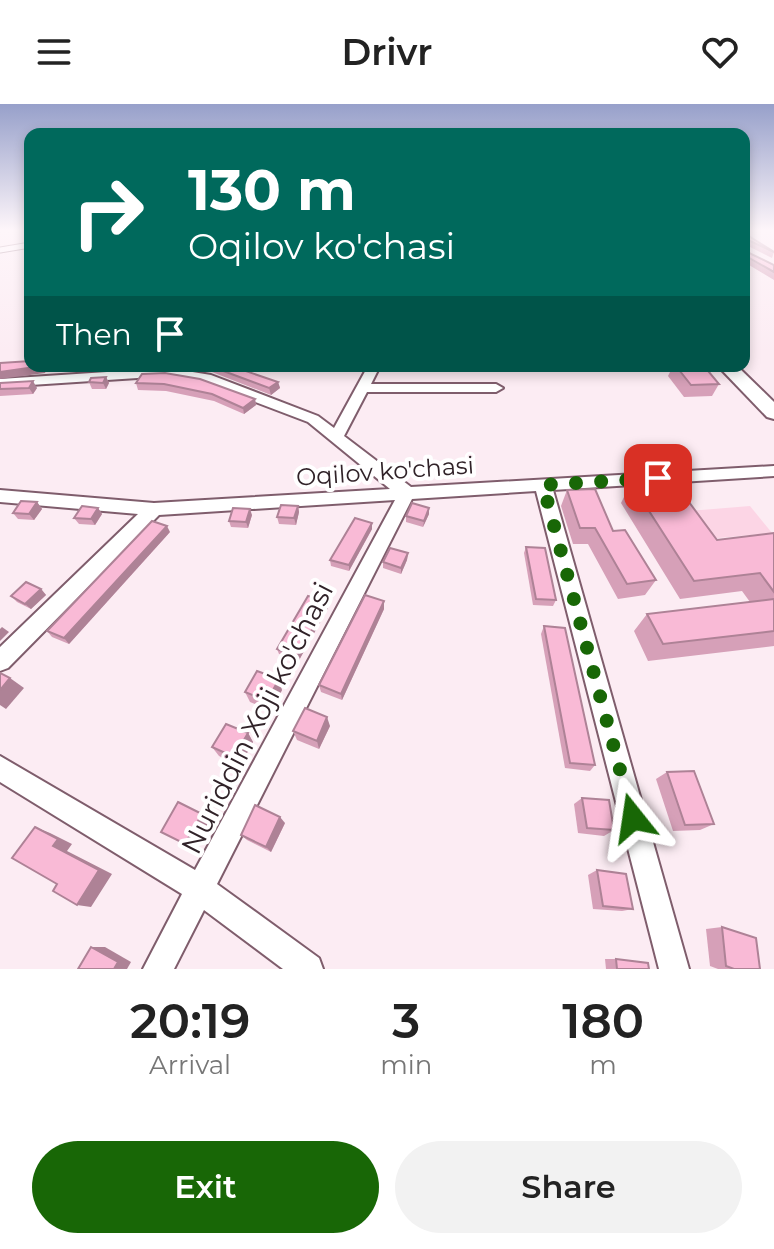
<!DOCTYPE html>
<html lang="en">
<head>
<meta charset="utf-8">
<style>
  :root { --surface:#fff; --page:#f2f2f2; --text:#222; --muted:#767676; --accent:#186706 }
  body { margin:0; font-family:Montserrat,sans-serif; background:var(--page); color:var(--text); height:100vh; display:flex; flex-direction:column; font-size:30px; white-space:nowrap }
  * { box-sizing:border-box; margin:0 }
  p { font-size:26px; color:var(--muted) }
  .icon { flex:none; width:44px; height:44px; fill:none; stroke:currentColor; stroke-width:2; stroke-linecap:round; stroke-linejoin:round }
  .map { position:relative; height:865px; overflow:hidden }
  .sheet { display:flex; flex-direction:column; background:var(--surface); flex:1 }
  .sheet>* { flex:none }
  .top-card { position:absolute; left:24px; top:24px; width:726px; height:244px; border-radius:16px; box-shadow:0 4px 12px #0003; background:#00695c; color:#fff; overflow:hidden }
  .pin { position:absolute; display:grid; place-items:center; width:68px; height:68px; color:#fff; margin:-34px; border-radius:16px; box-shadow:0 4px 12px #0006 }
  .me { position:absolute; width:88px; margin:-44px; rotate:345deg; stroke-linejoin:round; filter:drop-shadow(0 0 6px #0008) }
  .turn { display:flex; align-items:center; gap:28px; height:168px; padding:0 32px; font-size:36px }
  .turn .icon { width:104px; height:104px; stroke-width:2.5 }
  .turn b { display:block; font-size:56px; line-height:68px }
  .then { display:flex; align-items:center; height:76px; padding:0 32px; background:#0003; gap:16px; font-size:30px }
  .eta { display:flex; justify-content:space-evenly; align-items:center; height:136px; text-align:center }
  .eta b { font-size:48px; font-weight:600; line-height:56px }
  .action { display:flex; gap:16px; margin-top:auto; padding:16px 32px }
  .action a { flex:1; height:92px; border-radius:48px; background:var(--accent); color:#fff; font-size:32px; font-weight:600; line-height:92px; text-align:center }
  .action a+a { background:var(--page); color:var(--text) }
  header { display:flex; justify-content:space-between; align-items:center; height:104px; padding:0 32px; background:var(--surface); font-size:36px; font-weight:600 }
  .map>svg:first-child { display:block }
  .green { fill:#fcd5e5 }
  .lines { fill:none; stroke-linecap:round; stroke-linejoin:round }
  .service-casing { stroke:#7f5d6c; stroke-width:7 }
  .minor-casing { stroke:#7f5d6c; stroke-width:4 }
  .secondary-casing { stroke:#7f5d6c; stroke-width:4 }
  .service { stroke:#fff; stroke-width:5 }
  .minor { fill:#fff; fill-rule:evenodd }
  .secondary { fill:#fff; fill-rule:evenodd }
  .wall { fill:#d6a0b8 }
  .shaded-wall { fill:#ae8296 }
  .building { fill:#f9bad6; stroke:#ae8296; stroke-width:2 }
  .route { stroke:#186706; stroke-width:14; stroke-dasharray:0 25.2 }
  .labels { text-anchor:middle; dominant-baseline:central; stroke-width:8; stroke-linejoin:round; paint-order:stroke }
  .street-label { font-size:24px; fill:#302228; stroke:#fff }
  .near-street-label { font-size:28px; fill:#302228; stroke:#fff }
</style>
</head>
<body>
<header><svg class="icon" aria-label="menu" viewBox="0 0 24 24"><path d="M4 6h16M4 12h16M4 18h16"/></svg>Drivr<svg class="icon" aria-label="heart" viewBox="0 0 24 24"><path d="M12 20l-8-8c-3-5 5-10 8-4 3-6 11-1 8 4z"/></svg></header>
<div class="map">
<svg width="774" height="865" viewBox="0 0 774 865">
  <rect width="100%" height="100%" fill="#fcecf3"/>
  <!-- green -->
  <path class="green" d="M750,402L772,429L708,435L689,407Z"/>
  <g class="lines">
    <defs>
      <path id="service" d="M0,146L30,141"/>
      <path id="minor" d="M368,262H380L371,280H496L503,284L496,288H367L344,332L411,383L774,362V372L553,386L689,865H659L536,387L412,395L217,780L319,854L323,865H283L204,806L174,865H143L182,790L0,678V652L195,766L395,396L159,411L8,564L0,567V543L138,410L0,398V386L154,399L390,385L308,318L203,278L168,272L0,283V275L168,264L211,271L318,312L334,324Z"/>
      <path id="secondary" d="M718,262H737L774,298V315L767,313Z"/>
    </defs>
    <!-- service casing -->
    <use href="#service" class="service-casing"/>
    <!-- minor casing -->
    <use href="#minor" class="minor-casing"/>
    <!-- secondary casing -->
    <use href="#secondary" class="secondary-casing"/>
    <!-- service -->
    <use href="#service" class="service"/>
    <!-- minor -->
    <use href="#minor" class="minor"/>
    <!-- secondary -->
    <use href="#secondary" class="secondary"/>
  </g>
  <!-- wall -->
  <g class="wall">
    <path d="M744,129L774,148L772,154L746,141L745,147L774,161V176L744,158Z"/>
    <path d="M99,262H115L114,265H100Z"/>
    <path d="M174,262H231L278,278L280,284L271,291L212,268Z"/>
    <path d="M673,262H704L719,280L712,292L684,293L668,272Z"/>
    <path d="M142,270L255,295L256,301L244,310L214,297L166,287L138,286L136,279Z"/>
    <path d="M106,273L109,279L106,285H92L89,278Z"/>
    <path d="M0,279L37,284L33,290L0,292Z"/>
    <path d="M631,379L717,436L774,429V542L648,557L634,527L647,510L750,498L742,487L680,495L621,399Z"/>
    <path d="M567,386L613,427L656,476L645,491L618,495L588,440H573L561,402Z"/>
    <path d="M37,398L42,405L34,416L18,415L13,409Z"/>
    <path d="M298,402L299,408L296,421L279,420L277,413Z"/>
    <path d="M98,404L102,410L95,421L79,420L74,414Z"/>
    <path d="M429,404V410L423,423L406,418V412Z"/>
    <path d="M252,411L248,424L231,423L229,417Z"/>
    <path d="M372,419V425L349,467L331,462L330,456Z"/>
    <path d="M170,428L69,540L52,533L47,527Z"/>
    <path d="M526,443L556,496L553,502L533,501L524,449Z"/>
    <path d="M408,449L407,456L401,470L383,464V458Z"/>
    <path d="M41,485L46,491L31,505L17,498L11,492Z"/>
    <path d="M384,497V505L342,596L321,588L319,581Z"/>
    <path d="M328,504L298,558L279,550L277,545Z"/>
    <path d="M544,522L595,661L590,667L565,664L541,530Z"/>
    <path d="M282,586L271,607L250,598L245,588Z"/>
    <path d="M330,622L319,645L297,636L293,627Z"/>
    <path d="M248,629L253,638L240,662L219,652L212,643Z"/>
    <path d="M667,668L714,720L700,726L673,727L656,675Z"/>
    <path d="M582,694L614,726L604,732L578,729L574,700Z"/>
    <path d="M285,719L271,748L247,736L241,731Z"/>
    <path d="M597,766L633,805L622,807L593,805L588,771Z"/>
    <path d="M722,823L760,865H718L710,862L706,825Z"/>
    <path d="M605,855H616L649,865H606Z"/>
  </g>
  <!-- shaded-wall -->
  <g class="shaded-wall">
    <path d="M42,262H48L45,269L0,275V268Z"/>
    <path d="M106,273L109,279L106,285L103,279Z"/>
    <path d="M33,277L37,284L33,290L29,284Z"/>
    <path d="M278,278L280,284L271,291L269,284Z"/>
    <path d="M255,295L256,301L244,310L243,304Z"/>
    <path d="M37,398L42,405L34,416L29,410Z"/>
    <path d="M298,402L299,408L296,421L294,414Z"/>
    <path d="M98,404L102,410L95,421L91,415Z"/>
    <path d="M429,404V410L423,423L424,417Z"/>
    <path d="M250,405L252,411L248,424L246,418Z"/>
    <path d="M372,419V425L349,467V461Z"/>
    <path d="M167,422L170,428L69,540L64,534Z"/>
    <path d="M408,449L407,456L401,470V464Z"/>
    <path d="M41,485L46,491L31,505L25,500Z"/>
    <path d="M384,497V505L342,596L341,590Z"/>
    <path d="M327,498L328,504L298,558L297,553Z"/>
    <path d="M2,523L9,528L0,537V525Z"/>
    <path d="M10,574L24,584L6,605L0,601V586Z"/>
    <path d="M279,575L282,586L271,607L267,597Z"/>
    <path d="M327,613L330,622L319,645L317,637Z"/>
    <path d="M248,629L253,638L240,662L234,653Z"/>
    <path d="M202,710L210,716L194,745L185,740Z"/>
    <path d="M280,713L285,719L271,748L266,743Z"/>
    <path d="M35,723L50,729L72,740L67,747L112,770L91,803L77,801L53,742Z"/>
    <path d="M91,843H105L131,858L127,865H114Z"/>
  </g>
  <!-- building -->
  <g class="building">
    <path d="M744,129L774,148L746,135L745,147L774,161V168L744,151Z"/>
    <path d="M30,257V262H42L0,268V259Z"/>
    <path d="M210,262H231L278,278L269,284Z"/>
    <path d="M676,262H704L719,280L691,281Z"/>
    <path d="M165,269L200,275L255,295L243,304L212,290L164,280L136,279L142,270Z"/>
    <path d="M106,273L103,279L89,278L91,274Z"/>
    <path d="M33,277L29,284L0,285V279Z"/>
    <path d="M672,375L717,436L774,429V488L760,469L694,477L631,379Z"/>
    <path d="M595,385L613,427L625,426L656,476L627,480L595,424H580L567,386Z"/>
    <path d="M21,397L37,398L29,410L13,409Z"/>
    <path d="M412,399L429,404L424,417L406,412Z"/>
    <path d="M281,401L298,402L294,414L277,413Z"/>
    <path d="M82,402L98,404L91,415L74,414Z"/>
    <path d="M233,404L250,405L246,418L229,417Z"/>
    <path d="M355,414L372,419L349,461L330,456Z"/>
    <path d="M152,417L167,422L64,534L47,527Z"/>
    <path d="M526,443L545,444L556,496L536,495Z"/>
    <path d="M390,444L408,449L401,464L383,458Z"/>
    <path d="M26,478L41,485L25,500L11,492Z"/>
    <path d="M365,491L384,497L341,590L319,581Z"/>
    <path d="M308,492L327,498L297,553L277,545Z"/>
    <path d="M774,495V527L663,540L647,510Z"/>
    <path d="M544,522L565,524L595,661L570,659Z"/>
    <path d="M257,567L279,575L267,597L245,588Z"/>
    <path d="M0,569L10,574L0,586Z"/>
    <path d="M305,604L327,613L317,637L293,627Z"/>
    <path d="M226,620L248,629L234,653L212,643Z"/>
    <path d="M694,667L714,720L685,721L667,668Z"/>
    <path d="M582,694L609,696L614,726L587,724Z"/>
    <path d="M178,698L202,710L185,740L161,728Z"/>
    <path d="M255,701L280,713L266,743L241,731Z"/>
    <path d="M35,723L58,735L53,742L99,766L77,801L53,787L57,780L12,754Z"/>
    <path d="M597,766L626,770L633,805L603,802Z"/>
    <path d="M722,823L756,834L760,865H734L726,862Z"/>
    <path d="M91,843L118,858L114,865H78Z"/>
    <path d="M616,855L648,859L649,865H617Z"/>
  </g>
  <!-- sky -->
  <linearGradient id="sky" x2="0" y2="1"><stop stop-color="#97a0ca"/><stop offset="0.51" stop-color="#fef6fa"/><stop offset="1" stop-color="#fef6fa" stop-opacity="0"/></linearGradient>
  <rect width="774" height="248" fill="url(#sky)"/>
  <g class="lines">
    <!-- route -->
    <path class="route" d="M633,714L543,381L658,374"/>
  </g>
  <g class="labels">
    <!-- street labels -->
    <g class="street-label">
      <text transform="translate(385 367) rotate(-4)">Oqilov ko'chasi</text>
    </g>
    <!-- near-street labels -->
    <g class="near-street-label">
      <text transform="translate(257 614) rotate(-63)">Nuriddin Xoji ko'chasi</text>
    </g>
  </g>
</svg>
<div class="pin" style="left:658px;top:374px;background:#d93025"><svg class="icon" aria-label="arrive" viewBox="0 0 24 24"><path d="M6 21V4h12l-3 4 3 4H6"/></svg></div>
<svg class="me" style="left:633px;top:714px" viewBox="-20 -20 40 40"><path d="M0-17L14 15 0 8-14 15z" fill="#186706" stroke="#fff" stroke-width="4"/></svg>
<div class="top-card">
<div class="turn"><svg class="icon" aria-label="right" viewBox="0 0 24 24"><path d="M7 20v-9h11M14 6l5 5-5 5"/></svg><div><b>130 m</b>Oqilov ko'chasi</div></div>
<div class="then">Then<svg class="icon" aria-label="arrive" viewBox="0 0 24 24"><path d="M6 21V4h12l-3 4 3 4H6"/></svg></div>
</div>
</div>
<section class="sheet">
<div class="eta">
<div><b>20:19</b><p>Arrival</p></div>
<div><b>3</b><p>min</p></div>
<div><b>180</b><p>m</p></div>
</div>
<div class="action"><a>Exit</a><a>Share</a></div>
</section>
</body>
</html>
